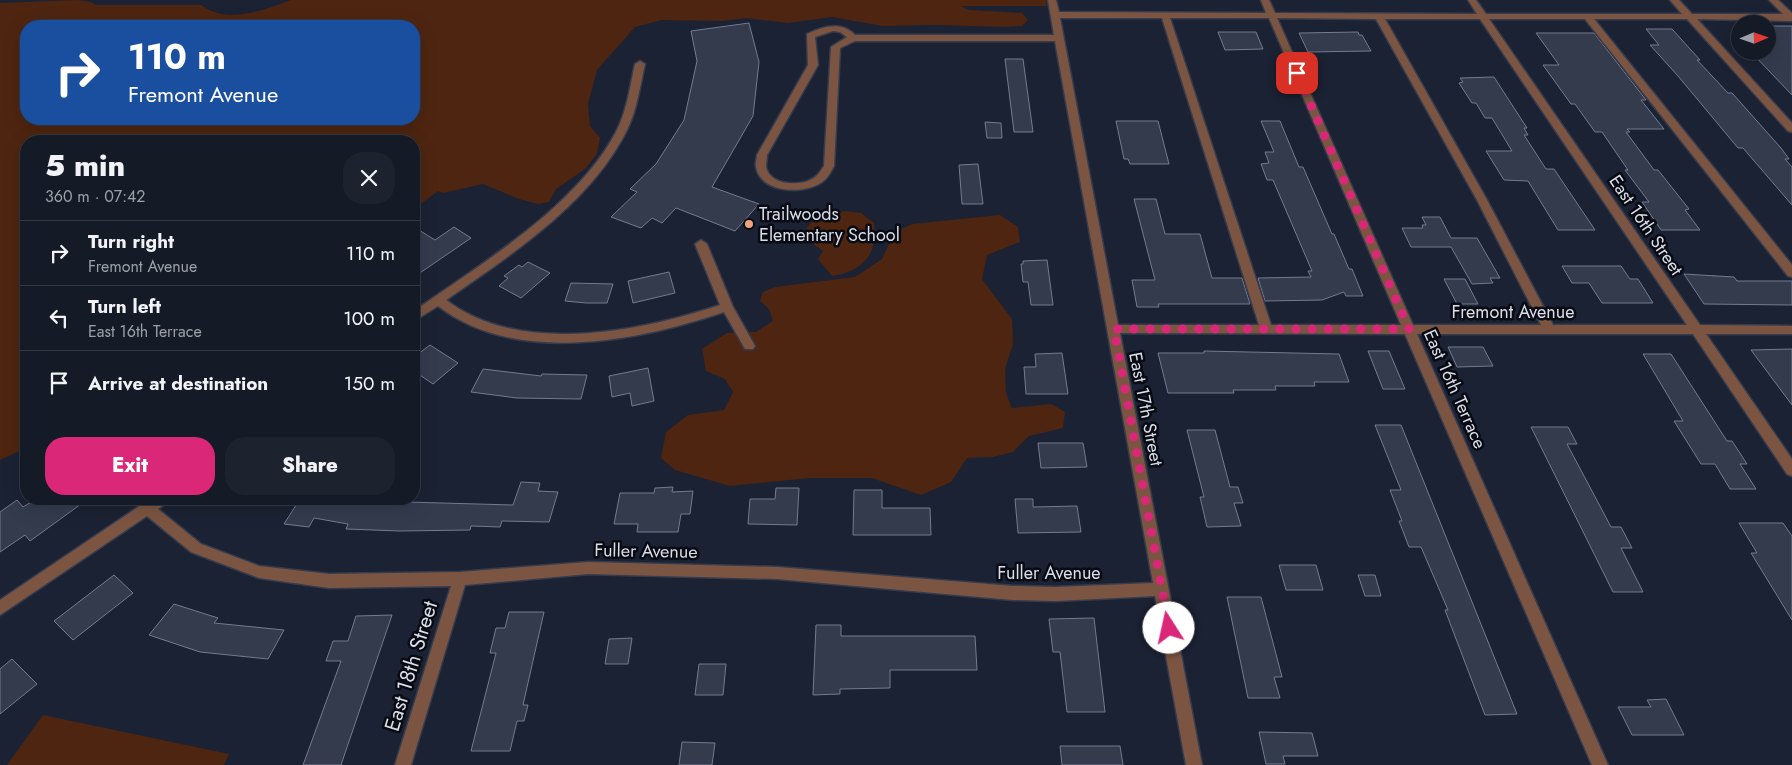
<!DOCTYPE html>
<html lang="en">
<head>
<meta charset="utf-8">
<style>
  :root { --surface:#141a26; --page:#1d232e; --text:#f1f3f6; --muted:#9da1a7; --line:#333843; --accent:#db2777 }
  body { margin:0; font-family:Jost,sans-serif; background:var(--page); color:var(--text); height:100vh; display:flex; flex-direction:column; font-size:19px; white-space:nowrap }
  * { box-sizing:border-box; margin:0 }
  p { font-size:16px; color:var(--muted) }
  .icon { flex:none; width:28px; height:28px; fill:none; stroke:currentColor; stroke-width:2; stroke-linecap:round; stroke-linejoin:round }
  .map { position:relative; flex:1; overflow:hidden }
  .sheet { position:absolute; left:20px; top:135px; width:400px; height:370px; display:flex; flex-direction:column; background:var(--surface); border-radius:20px; box-shadow:0 5px 20px #0002,0 0 0 1px var(--line) }
  .sheet>* { flex:none }
  .banner { position:absolute; left:20px; top:20px; width:400px; height:105px; border-radius:20px; box-shadow:0 5px 20px #0002,0 0 0 1px var(--line); background:#1a4fa0; color:#fff; overflow:hidden }
  .needle { width:32px; rotate:88deg }
  .tools { position:absolute; left:1731px; top:15px; display:grid; gap:10px }
  .tools a { display:grid; place-items:center; width:45px; height:45px; border-radius:50%; background:var(--surface); box-shadow:0 5px 20px #0002,0 0 0 1px var(--line); font-size:25px }
  .pin { position:absolute; display:grid; place-items:center; width:42px; height:42px; color:#fff; margin:-21px; border-radius:10px; box-shadow:0 2px 8px #0006 }
  .me { position:absolute; width:55px; margin:-28px; rotate:350deg; stroke-linejoin:round; filter:drop-shadow(0 0 4px #0008) }
  .turn { display:flex; align-items:center; gap:18px; height:105px; padding:0 25px; font-size:22px }
  .turn .icon { width:65px; height:65px; stroke-width:2.5 }
  .turn b { display:block; font-size:35px; line-height:42px }
  .round { display:grid; place-items:center; flex:none; width:52px; height:52px; border-radius:20px; background:var(--page) }
  .head { display:flex; align-items:center; justify-content:space-between; height:85px; padding:0 25px }
  h1 { font-size:30px; font-weight:800; line-height:38px }
  .button { display:flex; gap:10px; margin-top:auto; padding:10px 25px }
  .button a { flex:1; height:58px; border-radius:20px; background:var(--accent); color:#fff; font-size:20px; font-weight:800; line-height:58px; text-align:center }
  .button a+a { background:var(--page); color:var(--text) }
  ul { padding:0; list-style:none }
  li { display:flex; align-items:center; gap:15px; height:65px; padding:0 25px; border-top:1px solid var(--line) }
  li div { flex:1 }
  li b { display:block; font-size:19px }
  li em { font-style:normal }
  .map>svg:first-child { display:block }
  .green { fill:#4e2510; fill-rule:evenodd }
  .building { fill:#333b4d; stroke:#737b91 }
  .lines { fill:none; stroke-linecap:round; stroke-linejoin:round }
  .minor-casing { stroke:#363c4d; stroke-width:3 }
  .minor { fill:#7c5542; fill-rule:evenodd }
  .route { stroke:#db2777; stroke-width:9; stroke-dasharray:0 16.2 }
  .poi-dot { fill:#f1a17c; stroke:#090b13; stroke-width:2 }
  .labels { text-anchor:middle; dominant-baseline:central; stroke-width:5; stroke-linejoin:round; paint-order:stroke }
  .poi-label { font-size:18px; fill:#dadeea; stroke:#090b13; text-anchor:start }
  .street-label { font-size:18px; fill:#dadeea; stroke:#090b13 }
  .near-street-label { font-size:21px; fill:#dadeea; stroke:#090b13 }
</style>
</head>
<body>
<div class="map">
<svg width="1792" height="765" viewBox="0 0 1792 765">
  <rect width="100%" height="100%" fill="#1b2233"/>
  <!-- green -->
  <g class="green">
    <path d="M77,0L91,2L96,5H201C227,25 263,10 291,0H1046L1047,6H961L969,10L1022,13L1028,20L1022,26L1005,27L938,25L883,26L832,17L788,23L746,18L723,21L661,20L635,27L597,70L588,104L590,126L600,138L597,154L585,169L556,189L549,202L538,204L519,199L483,184L443,193L438,191L414,209V141H26V448L0,460V3ZM26,26H414V119H26Z"/>
    <path d="M845,211L861,213L874,223C878,255 863,271 832,276L818,259L823,251C816,245 808,243 804,235C809,217 830,214 845,211Z"/>
    <path d="M1000,215L1018,227L1020,242L987,255L982,279L1012,319L1013,344L1005,369L1006,393L1012,408L1051,404L1065,412L1063,428L1029,436L1013,452L993,457L967,458L951,482L921,495L872,478H809L730,486L675,470L661,458L666,432L688,415L724,410L733,392L725,379L706,371L702,349L727,333L756,332L773,321L769,309L760,301L763,292L775,287L855,277L882,259L894,233L912,224Z"/>
    <path d="M43,715L229,754L224,765H7Z"/>
  </g>
  <!-- building -->
  <g class="building">
    <path d="M749,23L759,62L753,116L712,187L759,204L735,231L676,208L662,223L652,218L641,228L611,217L637,192L630,189L656,164L684,120L697,61L691,31Z"/>
    <path d="M1768,26H1792V95L1750,51H1768Z"/>
    <path d="M1646,29H1672L1700,60H1697L1728,93H1732L1781,148L1789,159H1785L1792,167V205L1743,148H1738L1678,76L1650,45H1659Z"/>
    <path d="M1218,32H1256L1263,49L1225,50Z"/>
    <path d="M1358,32L1359,35H1362L1371,51L1308,52L1299,33Z"/>
    <path d="M1536,33H1594L1646,100H1641L1664,129H1627L1630,132H1626L1654,170H1658L1689,209L1685,210L1700,230H1661L1642,202H1649L1625,170H1628L1602,132H1595L1575,104H1571L1543,65H1559Z"/>
    <path d="M1005,59H1023L1033,132H1014Z"/>
    <path d="M1494,77L1527,128H1524L1528,135H1524L1546,169H1554L1595,230H1558L1528,181L1504,180L1486,151H1512L1492,118H1485L1476,103H1472L1459,83L1463,82L1460,78Z"/>
    <path d="M1116,121H1158L1169,164H1130L1128,159H1124Z"/>
    <path d="M1261,121H1280L1299,167H1303L1332,234H1334L1349,269H1352L1363,296H1346L1344,292L1322,300L1265,301L1258,278L1311,277L1308,271H1312L1273,180H1267L1261,164L1269,163L1265,152H1274Z"/>
    <path d="M985,122L1001,123L1002,138H987Z"/>
    <path d="M978,164L983,204H962L959,165Z"/>
    <path d="M1134,199H1156L1165,234H1200L1212,278H1242L1250,304H1158L1159,307H1137L1132,280H1155Z"/>
    <path d="M1422,217H1440L1451,238H1477L1500,278H1490L1493,283L1472,284L1451,247H1411L1402,228H1423L1422,225H1426Z"/>
    <path d="M414,227L435,240L454,227L471,238L414,277Z"/>
    <path d="M1047,260L1053,305H1031L1028,282H1023L1021,264H1023V261Z"/>
    <path d="M528,262L550,273L521,298L499,286L508,278L504,276L519,265L522,267Z"/>
    <path d="M1562,266H1621L1630,279H1638L1653,303H1602L1589,283H1572Z"/>
    <path d="M669,272L675,293L633,303L628,281Z"/>
    <path d="M1684,274L1734,277L1737,281H1792V305L1704,304Z"/>
    <path d="M1444,279H1465L1478,304H1457Z"/>
    <path d="M571,283L613,284L607,303H586L565,301Z"/>
    <path d="M430,345L458,363L433,384L414,371V357Z"/>
    <path d="M1448,347H1483L1493,366L1457,367Z"/>
    <path d="M1792,349V405L1751,350Z"/>
    <path d="M1204,351L1339,354L1349,382H1314L1315,386H1275L1276,390H1233L1234,393H1168L1158,353H1204Z"/>
    <path d="M1368,351H1389L1405,389H1383Z"/>
    <path d="M1062,353L1068,394H1026L1024,367H1036L1035,354Z"/>
    <path d="M1643,354H1671L1727,441H1732L1747,464H1740L1756,489H1730L1715,464H1701L1674,421H1683Z"/>
    <path d="M648,368L654,401L632,406L630,393L612,397L609,376Z"/>
    <path d="M483,369L541,376L542,374L587,375L581,399L517,398L471,392Z"/>
    <path d="M1375,425H1401L1517,714L1485,715L1445,610H1448L1421,547H1409L1399,521H1402L1390,490H1401Z"/>
    <path d="M1531,427H1568L1577,444H1567L1601,508L1611,527H1621L1632,548H1621L1643,592H1613Z"/>
    <path d="M1187,430H1215L1230,487H1238L1243,503H1234L1241,526L1207,527L1200,497H1204Z"/>
    <path d="M1038,443H1083L1087,467L1041,468Z"/>
    <path d="M521,482L540,483L538,491L558,492L549,522L502,521L500,527L471,526L470,530L400,531L346,529L348,524L314,518L309,527L284,524L300,499L513,505Z"/>
    <path d="M673,487L672,492L693,491L690,514H681L678,532H637L638,524H614L620,493H654L655,488Z"/>
    <path d="M776,488H799L797,525L748,524L750,499H775Z"/>
    <path d="M854,490H882V508H930L931,535H853Z"/>
    <path d="M36,499H88L30,541L25,535L0,552V512L17,500L23,507Z"/>
    <path d="M1015,499H1033V507L1077,506L1081,532L1018,533Z"/>
    <path d="M1739,523H1783L1792,536V620L1751,553H1757Z"/>
    <path d="M1279,565H1316L1323,590H1286Z"/>
    <path d="M114,575L133,593L73,640L54,621Z"/>
    <path d="M1358,575H1375L1381,596H1365Z"/>
    <path d="M1227,597H1261L1282,677H1274L1280,698H1248Z"/>
    <path d="M174,604L218,618L214,623L284,630L268,659L200,652L149,635Z"/>
    <path d="M509,612H544L523,705H528L524,721H517L510,751H471L496,653H490L496,628H505Z"/>
    <path d="M392,615L341,765H303L341,661H326L333,641H348L356,616Z"/>
    <path d="M1094,618L1105,712H1067L1060,652H1053L1049,619Z"/>
    <path d="M816,625H841V636H975L977,670H890V688L840,689V694L813,695Z"/>
    <path d="M632,638L628,664H605L609,639Z"/>
    <path d="M12,659L37,684L0,714V669Z"/>
    <path d="M699,664H726L723,695H695Z"/>
    <path d="M1666,699L1684,735H1632L1618,707H1651L1647,700Z"/>
    <path d="M1259,732L1312,733L1318,756H1283L1285,764H1266Z"/>
    <path d="M682,742L715,743L712,765H679Z"/>
    <path d="M1060,746H1120L1123,765H1062Z"/>
  </g>
  <g class="lines">
    <defs>
      <g id="minor">
        <path d="M1048,0H1056L1059,12L1266,13L1261,0H1269L1275,13L1477,14L1468,0H1476L1486,14H1682L1670,0H1679L1692,14H1783L1769,0H1778L1792,13V21L1697,19L1792,123V132L1788,131L1687,19H1594L1792,265V277L1788,276L1585,19H1489L1700,325L1792,326V334H1706L1792,459V476L1787,474L1693,334H1417L1608,765H1592L1405,334L1120,333L1202,765H1186L1155,596L1056,601L1013,600L777,579L588,574L465,585L411,765H395L451,586L329,588L259,578L191,552L147,516L0,615V600L150,499H168L166,503L158,509L201,544L259,566L329,574L460,572L588,562L777,567L1013,586L1056,587L1153,583L1055,41H855L840,48L834,166C830,173 827,180 819,184C801,194 761,193 756,167C755,163 757,158 757,155L808,65L807,34C823,26 842,21 855,35H1054ZM1060,18H1162L1259,325H1118ZM1170,18H1269L1401,325H1271ZM1277,18L1376,19L1477,200L1541,325H1413ZM1385,19H1480L1687,325H1553L1487,200ZM833,31L840,32L847,37L831,47L824,166C820,172 817,177 810,180C797,186 770,185 766,167C766,163 767,159 767,155L818,65L815,37Z"/>
        <path d="M640,61L645,64C640,86 637,110 627,130C590,204 512,254 446,300C520,356 639,332 720,305L695,244L701,240L707,244L733,307L755,346L753,349H745L724,312C638,341 516,366 438,306L414,321V311C481,264 579,205 617,130C627,110 630,86 635,64Z"/>
      </g>
    </defs>
    <!-- minor casing -->
    <use href="#minor" class="minor-casing"/>
    <!-- minor -->
    <use href="#minor" class="minor"/>
  </g>
  <g class="lines">
    <!-- route -->
    <path class="route" d="M1169,628L1114,329H1409L1297,73"/>
  </g>
  <!-- markers -->
  <circle class="poi-dot" cx="749" cy="224" r="5"/>
  <g class="labels">
    <!-- poi labels -->
    <g class="poi-label">
      <text x="759" y="214">Trailwoods<tspan x="759" dy="21">Elementary School</tspan></text>
    </g>
    <!-- street labels -->
    <g class="street-label">
      <text transform="translate(1646 225) rotate(56)">East 16th Street</text>
      <text x="1513" y="312">Fremont Avenue</text>
      <text transform="translate(1455 389) rotate(66)">East 16th Terrace</text>
      <text transform="translate(1146 409) rotate(79)">East 17th Street</text>
      <text transform="translate(646 551) rotate(1)">Fuller Avenue</text>
      <text x="1049" y="573">Fuller Avenue</text>
    </g>
    <!-- near-street labels -->
    <g class="near-street-label">
      <text transform="translate(411 666) rotate(-73)">East 18th Street</text>
    </g>
  </g>
</svg>
<div class="tools">
<a><svg class="needle" viewBox="-14 -14 28 28"><path d="M0-13l5 13h-10z" fill="#e53935"/><path d="M0 13l5-13h-10z" fill="#9da1a7"/></svg></a>
</div>
<div class="pin" style="left:1297px;top:73px;background:#d93025"><svg class="icon" aria-label="arrive" viewBox="0 0 24 24"><path d="M6 21V4h12l-3 4 3 4H6"/></svg></div>
<svg class="me" style="left:1169px;top:628px" viewBox="-20 -20 40 40"><circle r="19" fill="#fff"/><path d="M0-13L10 11 0 6-10 11z" fill="#db2777"/></svg>
<div class="banner">
<div class="turn"><svg class="icon" aria-label="right" viewBox="0 0 24 24"><path d="M7 20v-9h11M14 6l5 5-5 5"/></svg><div><b>110 m</b>Fremont Avenue</div></div>
</div>
<section class="sheet">
<div class="head"><div><h1>5 min</h1><p>360 m · 07:42</p></div><a class="round"><svg class="icon" aria-label="close" viewBox="0 0 24 24"><path d="M6 6l12 12M18 6L6 18"/></svg></a></div>
<ul>
<li><svg class="icon" aria-label="right" viewBox="0 0 24 24"><path d="M7 20v-9h11M14 6l5 5-5 5"/></svg><div><b>Turn right</b><p>Fremont Avenue</p></div><em>110 m</em></li>
<li><svg class="icon" aria-label="left" viewBox="0 0 24 24"><path d="M17 20v-9H6M10 6l-5 5 5 5"/></svg><div><b>Turn left</b><p>East 16th Terrace</p></div><em>100 m</em></li>
<li><svg class="icon" aria-label="arrive" viewBox="0 0 24 24"><path d="M6 21V4h12l-3 4 3 4H6"/></svg><div><b>Arrive at destination</b></div><em>150 m</em></li>
</ul>
<div class="button"><a>Exit</a><a>Share</a></div>
</section>
</div>
</body>
</html>
